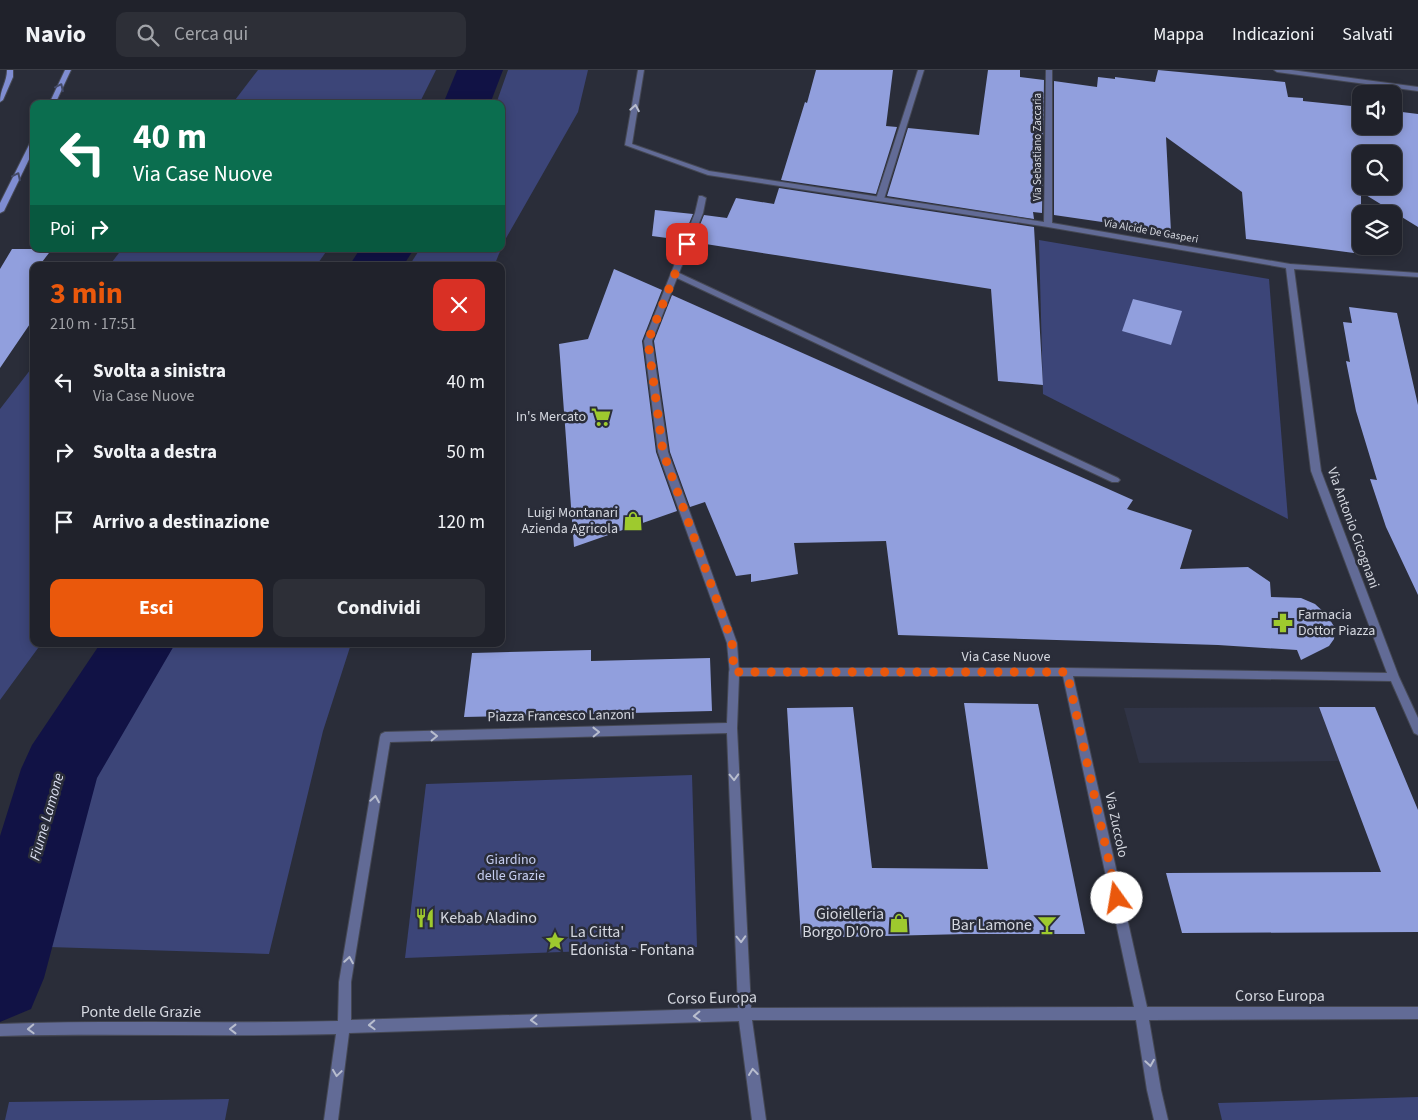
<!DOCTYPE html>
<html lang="it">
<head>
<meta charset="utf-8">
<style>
  :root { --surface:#20222b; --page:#2d2f37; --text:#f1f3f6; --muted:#a2a4a9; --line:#3d3f47; --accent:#ea580c }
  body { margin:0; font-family:"Source Sans 3",sans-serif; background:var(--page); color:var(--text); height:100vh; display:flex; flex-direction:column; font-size:19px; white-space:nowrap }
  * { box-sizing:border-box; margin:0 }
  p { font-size:16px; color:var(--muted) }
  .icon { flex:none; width:28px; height:28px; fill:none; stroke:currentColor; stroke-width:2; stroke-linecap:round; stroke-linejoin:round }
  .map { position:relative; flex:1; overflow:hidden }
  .drawer { position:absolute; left:30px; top:192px; width:475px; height:385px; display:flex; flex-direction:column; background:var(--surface); border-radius:10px; box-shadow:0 2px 12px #0003,0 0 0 1px var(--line) }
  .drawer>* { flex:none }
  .hud { position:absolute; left:30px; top:30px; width:475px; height:152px; border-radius:10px; box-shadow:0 2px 12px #0003,0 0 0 1px var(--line); background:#0b6e4f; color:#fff; overflow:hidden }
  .tools { position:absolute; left:1352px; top:15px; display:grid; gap:10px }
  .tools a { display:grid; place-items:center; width:50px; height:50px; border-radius:10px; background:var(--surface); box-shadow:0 2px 12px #0003,0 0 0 1px var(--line); font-size:25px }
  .pin { position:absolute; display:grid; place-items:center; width:42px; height:42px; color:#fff; margin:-21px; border-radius:10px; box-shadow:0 2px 8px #0006 }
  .me { position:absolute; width:55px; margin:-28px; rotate:347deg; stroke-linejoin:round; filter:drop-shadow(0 0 4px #0008) }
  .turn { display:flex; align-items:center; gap:18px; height:105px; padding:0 20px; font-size:22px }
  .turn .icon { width:65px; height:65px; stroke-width:2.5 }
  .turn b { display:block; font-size:35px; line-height:42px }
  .then { display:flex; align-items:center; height:48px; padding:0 20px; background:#0003; gap:10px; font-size:19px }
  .round { display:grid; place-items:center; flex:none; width:52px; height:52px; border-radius:10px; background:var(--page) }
  .summary { display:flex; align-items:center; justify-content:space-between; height:85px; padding:0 20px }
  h1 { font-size:30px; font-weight:700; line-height:38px; color:var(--accent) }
  .cta { display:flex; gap:10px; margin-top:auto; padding:10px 20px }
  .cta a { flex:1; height:58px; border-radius:10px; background:var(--accent); color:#fff; font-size:20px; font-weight:700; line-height:58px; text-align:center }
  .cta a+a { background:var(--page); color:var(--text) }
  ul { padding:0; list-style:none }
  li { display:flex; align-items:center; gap:15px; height:70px; padding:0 20px }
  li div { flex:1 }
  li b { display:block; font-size:19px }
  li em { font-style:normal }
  header { display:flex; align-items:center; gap:30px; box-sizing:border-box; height:70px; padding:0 25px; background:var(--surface); border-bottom:1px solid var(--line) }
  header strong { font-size:24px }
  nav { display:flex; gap:28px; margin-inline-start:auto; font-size:18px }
  .search { width:350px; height:45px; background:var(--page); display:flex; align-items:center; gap:12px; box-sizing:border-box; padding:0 18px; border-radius:10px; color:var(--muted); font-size:19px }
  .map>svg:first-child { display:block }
  .built { fill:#303446 }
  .green { fill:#3c4578 }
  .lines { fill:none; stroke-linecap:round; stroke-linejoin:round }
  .river { fill:#111245; fill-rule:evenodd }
  .building { fill:#919fdd; fill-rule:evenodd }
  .lane-casing { stroke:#454854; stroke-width:2 }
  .street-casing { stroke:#454854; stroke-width:2 }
  .secondary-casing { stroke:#454854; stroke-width:2 }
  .lane { fill:#626b96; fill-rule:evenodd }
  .street { fill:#626b96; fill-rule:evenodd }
  .secondary { fill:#7f8dd2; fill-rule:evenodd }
  .oneway { stroke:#444a67 }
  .oneway2 { stroke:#b8bdce }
  .route { stroke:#ea580c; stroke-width:9; stroke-dasharray:0 16.2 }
  .labels { text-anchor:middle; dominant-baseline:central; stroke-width:5; stroke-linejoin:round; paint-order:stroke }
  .far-street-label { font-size:11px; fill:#d5d8e0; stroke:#2a2d39 }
  .poi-label { font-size:14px; fill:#d5d8e0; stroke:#2a2d39; text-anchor:end }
  .street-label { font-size:14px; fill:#d5d8e0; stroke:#2a2d39 }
  .park-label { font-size:14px; fill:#c6cef1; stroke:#2a2d39 }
  .water-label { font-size:15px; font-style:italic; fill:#d9ddef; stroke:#2a2d39 }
  .near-poi-label { font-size:16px; fill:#d5d8e0; stroke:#2a2d39; text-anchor:end }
  .near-street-label { font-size:16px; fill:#d5d8e0; stroke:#2a2d39 }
</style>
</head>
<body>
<header>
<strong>Navio</strong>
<div class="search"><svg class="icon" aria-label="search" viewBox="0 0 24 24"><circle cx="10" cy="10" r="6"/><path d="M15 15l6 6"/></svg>Cerca qui</div>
<nav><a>Mappa</a><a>Indicazioni</a><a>Salvati</a></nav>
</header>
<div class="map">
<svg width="1418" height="1050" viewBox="0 0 1418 1050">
  <rect width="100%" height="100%" fill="#2a2d39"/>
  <!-- built -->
  <path class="built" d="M1319,637L1340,691L1139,693L1124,638Z"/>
  <!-- green -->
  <g class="green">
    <path d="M258,0H436L419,34H232Z"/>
    <path d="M508,0H588L578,42L501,177V34H496Z"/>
    <path d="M1039,170L1269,209L1288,449L1043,324Z"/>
    <path d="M122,179H328L316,196H109Z"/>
    <path d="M420,179H501L494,196H409Z"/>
    <path d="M34,295V574H41L0,630V339Z"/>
    <path d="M169,574H351L323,661L269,884L49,877L106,672Z"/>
    <path d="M692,705L697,877L405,888L426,714Z"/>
    <path d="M1418,1027V1050H1222L1218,1033Z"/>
    <path d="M229,1029L225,1050H5L9,1032Z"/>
  </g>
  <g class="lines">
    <!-- river -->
    <g class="river">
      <path d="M457,0H503L490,34H443Z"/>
      <path d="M360,179H414L403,196H349Z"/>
      <path d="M100,574H175L97,708L44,908L31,939L0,952V766L21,699L32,675Z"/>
    </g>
  </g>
  <!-- building -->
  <g class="building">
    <path d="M816,0H893L886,56L897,57L876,124L781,110L805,32L807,33Z"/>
    <path d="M988,0H1020V7L1044,10L1042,143L1033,142L1034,149L887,126L908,58L979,65Z"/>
    <path d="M1158,0L1285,12L1288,27L1303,28V31L1361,37V56H1394V41L1418,44V157L1361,122V169L1351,170L1354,183L1246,169L1242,122L1166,67L1171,162L1054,145V11L1097,17L1098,7L1115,9V7L1155,12ZM1361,84H1394V116H1361Z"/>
    <path d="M779,118L1034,157L1043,315L998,311L991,219L693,172L704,145L727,148L736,128L774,134Z"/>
    <path d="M655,140L693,144L682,170L652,166Z"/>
    <path d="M12,179H52L39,196H34V248L0,298V199Z"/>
    <path d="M614,199L662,220L642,271L656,382L677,441L574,477L559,274L588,269Z"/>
    <path d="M672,225L1133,430L1127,439L1192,460L1180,499L1248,497L1270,512L1271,527L1301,528L1315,534L1327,545L1335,558L1334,569L1329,576L1301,590L1297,580L1218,575L898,565L886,471L794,473L798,504L751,512V504L736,506L705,432L690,437L670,382L654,271Z"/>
    <path d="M1133,229L1182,241L1171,275L1122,261Z"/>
    <path d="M1349,237L1397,243L1418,335V525L1386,457L1370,409L1377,410L1356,341L1346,291L1350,292L1343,252L1352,253Z"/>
    <path d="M591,580V591L710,588L712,641L464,647L472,583Z"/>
    <path d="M964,633L1038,634L1085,864H966L801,868L787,638L853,637L872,798L988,799Z"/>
    <path d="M1319,637H1375L1418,740V862L1182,863L1166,803L1381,802Z"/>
  </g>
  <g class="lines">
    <defs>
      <g id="lane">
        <path d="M918,0H924L884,129L880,131H877L876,129Z"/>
        <path d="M699,126H702L706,128L703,143L679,203L1118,408L1120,410L1118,412H1112L677,208L652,271L668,382L737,573L739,602L738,605L734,606L730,605L727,573L658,382L644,271L695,143Z"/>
      </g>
      <g id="street">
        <path d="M638,0H644L632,74L709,101L1044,152L1046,0H1052V153L1290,194L1418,203V207L1294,199L1321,401L1399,607L1418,648V665L1414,663L1391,611L1073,606L1147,937H1418V949L1149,950L1161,1020L1168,1050H1154L1147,1020L1136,950H752L766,1050H752L739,951L349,963L338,1050H324L336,964C224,967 112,963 0,966V954C113,950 225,954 338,951L339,912L380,667L381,664L385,662L727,653L729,602L730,599L734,598H1067L1387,603L1311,401L1286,198L1048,157L708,105L625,75ZM739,606H1063L1134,937L751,938L737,658ZM727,663L738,938L351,950V912L390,672Z"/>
        <path d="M1274,0H1291L1418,17V21L1277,2Z"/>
      </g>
      <g id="secondary">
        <path d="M7,0H13V7L3,30L0,32C0,19 7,12 7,0Z"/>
        <path d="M65,0H71L55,34H49Z"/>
        <path d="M34,69V79L4,141L0,143V133L31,71Z"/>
      </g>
    </defs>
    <!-- lane casing -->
    <use href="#lane" class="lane-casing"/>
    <!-- street casing -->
    <use href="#street" class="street-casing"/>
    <!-- secondary casing -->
    <use href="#secondary" class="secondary-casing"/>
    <!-- lane -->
    <use href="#lane" class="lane"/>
    <!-- street -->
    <use href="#street" class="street"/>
    <!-- secondary -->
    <use href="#secondary" class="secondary"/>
  </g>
  <!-- one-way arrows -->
  <defs><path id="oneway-chevron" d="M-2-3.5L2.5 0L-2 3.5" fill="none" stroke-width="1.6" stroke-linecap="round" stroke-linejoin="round" transform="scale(1.25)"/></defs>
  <g class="oneway">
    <use href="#oneway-chevron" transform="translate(60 17) rotate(-64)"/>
    <use href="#oneway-chevron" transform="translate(17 106) rotate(-64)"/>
  </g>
  <g class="oneway2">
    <use href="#oneway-chevron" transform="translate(635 38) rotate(-80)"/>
    <use href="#oneway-chevron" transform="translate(596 662) rotate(-1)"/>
    <use href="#oneway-chevron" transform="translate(434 666) rotate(-1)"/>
    <use href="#oneway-chevron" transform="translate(734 707) rotate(88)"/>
    <use href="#oneway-chevron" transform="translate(375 729) rotate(-81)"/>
    <use href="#oneway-chevron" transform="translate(741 869) rotate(88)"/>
    <use href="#oneway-chevron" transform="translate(349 890) rotate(-81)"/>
    <use href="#oneway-chevron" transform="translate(697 946) rotate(178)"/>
    <use href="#oneway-chevron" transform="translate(534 950) rotate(178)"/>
    <use href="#oneway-chevron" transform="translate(372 955) rotate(178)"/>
    <use href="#oneway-chevron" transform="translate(31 959) rotate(178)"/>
    <use href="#oneway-chevron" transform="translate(233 959) rotate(-180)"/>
    <use href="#oneway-chevron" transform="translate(1150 993) rotate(81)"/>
    <use href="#oneway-chevron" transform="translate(753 1002) rotate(-97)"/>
    <use href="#oneway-chevron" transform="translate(337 1003) rotate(98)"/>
  </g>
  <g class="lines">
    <!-- route -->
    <path class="route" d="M687,174L648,271L663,382L732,572L734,602H1067L1117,828"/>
  </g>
  <!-- icons -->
  <defs>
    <symbol id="supermarket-bare" viewBox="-9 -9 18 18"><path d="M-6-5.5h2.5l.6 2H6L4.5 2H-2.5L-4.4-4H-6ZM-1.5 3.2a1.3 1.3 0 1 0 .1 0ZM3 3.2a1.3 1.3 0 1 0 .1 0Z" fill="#9eca2e" stroke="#2a2d39" stroke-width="2.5" paint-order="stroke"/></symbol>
    <symbol id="shop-bare" viewBox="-9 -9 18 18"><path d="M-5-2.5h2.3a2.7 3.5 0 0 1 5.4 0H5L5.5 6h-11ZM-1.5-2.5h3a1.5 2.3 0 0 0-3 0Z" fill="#9eca2e" stroke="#2a2d39" stroke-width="2.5" paint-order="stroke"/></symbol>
    <symbol id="pharmacy-bare" viewBox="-9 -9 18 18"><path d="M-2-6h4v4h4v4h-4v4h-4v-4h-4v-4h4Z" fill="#9eca2e" stroke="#2a2d39" stroke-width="2.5" paint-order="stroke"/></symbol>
    <symbol id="restaurant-bare" viewBox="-9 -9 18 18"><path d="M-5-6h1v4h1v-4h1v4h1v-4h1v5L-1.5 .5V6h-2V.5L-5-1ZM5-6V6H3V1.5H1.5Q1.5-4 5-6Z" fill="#9eca2e" stroke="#2a2d39" stroke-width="2.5" paint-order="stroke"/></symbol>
    <symbol id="bar-bare" viewBox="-9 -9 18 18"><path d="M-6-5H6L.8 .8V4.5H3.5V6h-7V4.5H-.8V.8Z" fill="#9eca2e" stroke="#2a2d39" stroke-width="2.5" paint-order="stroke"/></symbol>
    <symbol id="sight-bare" viewBox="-9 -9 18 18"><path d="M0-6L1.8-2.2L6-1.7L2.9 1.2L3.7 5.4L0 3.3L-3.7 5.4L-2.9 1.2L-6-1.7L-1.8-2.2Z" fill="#9eca2e" stroke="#2a2d39" stroke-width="2.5" paint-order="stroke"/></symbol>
  </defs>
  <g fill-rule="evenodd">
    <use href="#supermarket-bare" x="587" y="333" width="28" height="28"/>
    <use href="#shop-bare" x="619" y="437" width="28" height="28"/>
    <use href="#pharmacy-bare" x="1269" y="539" width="28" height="28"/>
    <use href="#restaurant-bare" x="411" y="834" width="28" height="28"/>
    <use href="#shop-bare" x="885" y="839" width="28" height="28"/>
    <use href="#bar-bare" x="1033" y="841" width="28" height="28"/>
    <use href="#sight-bare" x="541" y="857" width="28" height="28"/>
  </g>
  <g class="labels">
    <!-- far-street labels -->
    <g class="far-street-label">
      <text transform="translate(1037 77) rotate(-90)">Via Sebastiano Zaccaria</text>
      <text transform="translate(1151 161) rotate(10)">Via Alcide De Gasperi</text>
    </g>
    <!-- poi labels -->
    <g class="poi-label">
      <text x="586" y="347">In's Mercato</text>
      <text x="618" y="443">Luigi Montanari<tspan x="618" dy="16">Azienda Agricola</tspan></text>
      <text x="1298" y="545" text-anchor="start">Farmacia<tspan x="1298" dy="16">Dottor Piazza</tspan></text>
    </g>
    <!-- street labels -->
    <g class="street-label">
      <text transform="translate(1353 458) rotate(70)">Via Antonio Cicognani</text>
      <text x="1006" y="587">Via Case Nuove</text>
      <text transform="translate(561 646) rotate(-1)">Piazza Francesco Lanzoni</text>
      <text transform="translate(1116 755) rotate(78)">Via Zuccolo</text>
    </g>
    <!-- park labels -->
    <g class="park-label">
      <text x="511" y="790">Giardino<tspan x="511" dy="16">delle Grazie</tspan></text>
    </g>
    <!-- water labels -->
    <g class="water-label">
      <text transform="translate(47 747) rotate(-74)">Fiume Lamone</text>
    </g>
    <!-- near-poi labels -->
    <g class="near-poi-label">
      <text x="884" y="844">Gioielleria<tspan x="884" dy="18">Borgo D'Oro</tspan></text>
      <text x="440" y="848" text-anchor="start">Kebab Aladino</text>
      <text x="1032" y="855">Bar Lamone</text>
      <text x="570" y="862" text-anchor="start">La Citta'<tspan x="570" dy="18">Edonista - Fontana</tspan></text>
    </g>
    <!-- near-street labels -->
    <g class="near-street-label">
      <text x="1280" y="926">Corso Europa</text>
      <text transform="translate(712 928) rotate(-1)">Corso Europa</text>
      <text x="141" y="942">Ponte delle Grazie</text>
    </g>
  </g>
</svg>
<div class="tools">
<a><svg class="icon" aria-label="sound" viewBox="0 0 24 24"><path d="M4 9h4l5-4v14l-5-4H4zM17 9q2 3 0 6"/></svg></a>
<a><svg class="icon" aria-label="search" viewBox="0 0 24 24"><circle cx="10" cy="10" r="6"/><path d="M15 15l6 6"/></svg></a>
<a><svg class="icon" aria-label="layers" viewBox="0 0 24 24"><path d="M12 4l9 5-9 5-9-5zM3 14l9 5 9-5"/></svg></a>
</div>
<div class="pin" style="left:687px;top:174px;background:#d93025"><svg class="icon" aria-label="arrive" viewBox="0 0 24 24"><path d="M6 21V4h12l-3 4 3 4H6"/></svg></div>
<svg class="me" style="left:1117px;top:828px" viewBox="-20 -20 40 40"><circle r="19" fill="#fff"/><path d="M0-13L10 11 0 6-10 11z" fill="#ea580c"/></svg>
<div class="hud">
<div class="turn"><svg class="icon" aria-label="left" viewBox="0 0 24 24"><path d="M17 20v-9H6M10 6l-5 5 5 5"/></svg><div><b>40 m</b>Via Case Nuove</div></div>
<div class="then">Poi<svg class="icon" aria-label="right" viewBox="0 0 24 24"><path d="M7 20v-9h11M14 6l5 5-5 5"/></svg></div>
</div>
<section class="drawer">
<div class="summary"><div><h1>3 min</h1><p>210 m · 17:51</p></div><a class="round" style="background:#d93025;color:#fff"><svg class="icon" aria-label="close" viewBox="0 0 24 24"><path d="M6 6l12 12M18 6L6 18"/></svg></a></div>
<ul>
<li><svg class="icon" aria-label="left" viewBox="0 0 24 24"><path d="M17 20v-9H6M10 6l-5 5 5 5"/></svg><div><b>Svolta a sinistra</b><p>Via Case Nuove</p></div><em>40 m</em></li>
<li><svg class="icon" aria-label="right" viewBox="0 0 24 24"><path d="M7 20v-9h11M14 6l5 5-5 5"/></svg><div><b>Svolta a destra</b></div><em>50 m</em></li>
<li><svg class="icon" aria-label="arrive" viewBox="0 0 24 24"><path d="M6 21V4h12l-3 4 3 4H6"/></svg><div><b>Arrivo a destinazione</b></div><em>120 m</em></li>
</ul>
<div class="cta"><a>Esci</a><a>Condividi</a></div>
</section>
</div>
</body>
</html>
